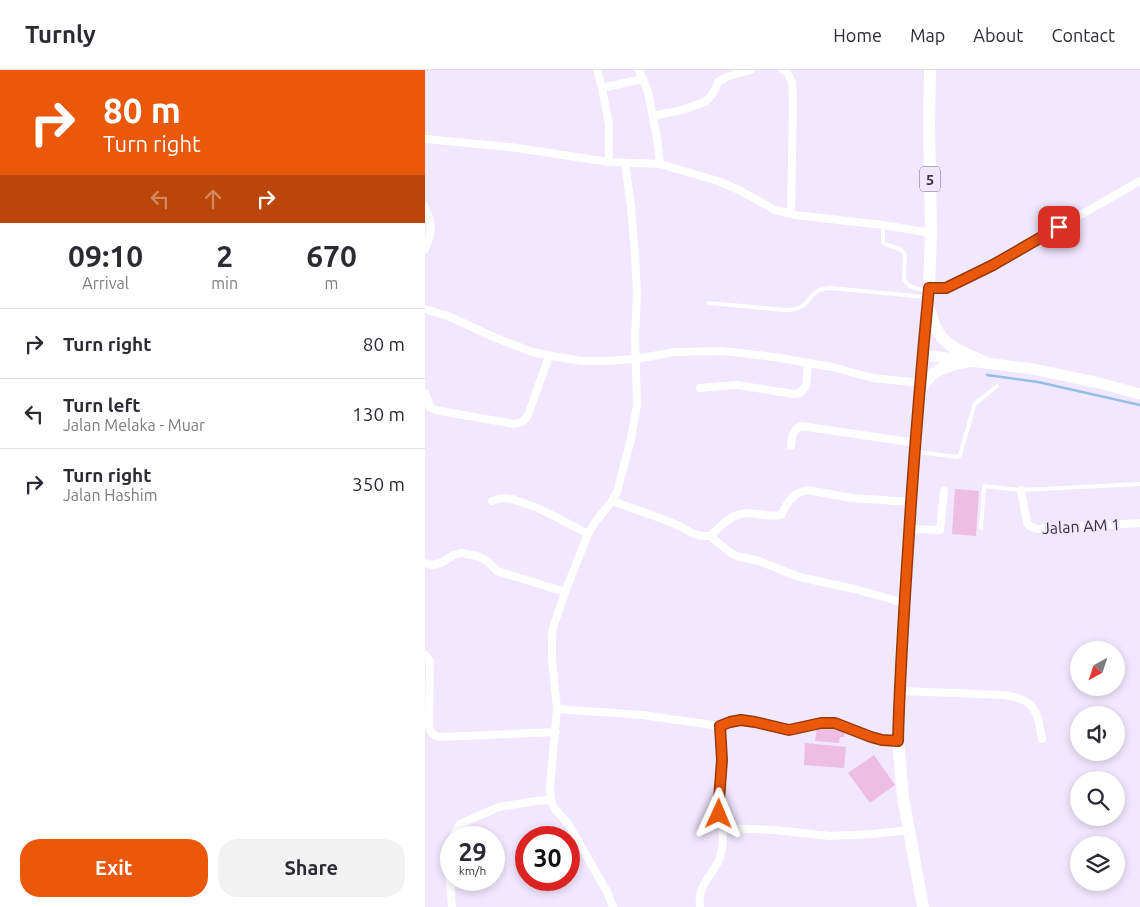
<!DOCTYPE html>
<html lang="en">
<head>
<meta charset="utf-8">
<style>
  :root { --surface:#fff; --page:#f2f2f3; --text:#2b2b33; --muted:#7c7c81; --line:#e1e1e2; --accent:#ea580c }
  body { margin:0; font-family:Ubuntu,sans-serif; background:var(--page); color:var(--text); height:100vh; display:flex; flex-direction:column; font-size:19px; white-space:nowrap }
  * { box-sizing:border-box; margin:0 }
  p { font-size:16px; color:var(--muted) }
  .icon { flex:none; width:28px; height:28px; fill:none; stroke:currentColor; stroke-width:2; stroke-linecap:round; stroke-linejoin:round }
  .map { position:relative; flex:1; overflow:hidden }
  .sheet { display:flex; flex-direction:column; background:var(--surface); width:425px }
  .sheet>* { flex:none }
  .guide { background:#ea580c; color:#fff; overflow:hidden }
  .needle { width:32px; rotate:220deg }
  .tools { position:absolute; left:645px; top:571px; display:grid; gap:10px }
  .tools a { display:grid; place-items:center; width:55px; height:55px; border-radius:50%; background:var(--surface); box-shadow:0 2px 8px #0003; font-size:25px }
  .speed { position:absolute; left:15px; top:756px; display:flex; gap:10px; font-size:25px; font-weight:700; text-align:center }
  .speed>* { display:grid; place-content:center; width:65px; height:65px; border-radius:50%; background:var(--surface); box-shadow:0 2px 8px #0003; line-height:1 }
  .speed small { font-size:12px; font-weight:400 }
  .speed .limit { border:8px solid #d22; background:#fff; color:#111 }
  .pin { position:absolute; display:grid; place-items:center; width:42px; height:42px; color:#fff; margin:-21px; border-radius:10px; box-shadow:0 2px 8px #0006 }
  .me { position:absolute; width:55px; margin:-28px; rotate:1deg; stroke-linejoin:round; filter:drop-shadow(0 0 4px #0008) }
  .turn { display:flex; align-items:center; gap:18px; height:105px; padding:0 20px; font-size:22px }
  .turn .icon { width:65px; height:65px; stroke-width:2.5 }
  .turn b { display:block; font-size:35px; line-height:42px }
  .lanes { display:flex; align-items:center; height:48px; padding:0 20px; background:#0003; justify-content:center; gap:25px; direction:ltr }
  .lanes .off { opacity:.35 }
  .eta { display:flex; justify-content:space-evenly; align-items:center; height:85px; text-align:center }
  .eta b { font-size:30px; font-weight:600; line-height:35px }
  .action { display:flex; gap:10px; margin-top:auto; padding:10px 20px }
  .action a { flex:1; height:58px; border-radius:20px; background:var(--accent); color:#fff; font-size:20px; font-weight:600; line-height:58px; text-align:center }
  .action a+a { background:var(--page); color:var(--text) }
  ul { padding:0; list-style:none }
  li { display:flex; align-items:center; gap:15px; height:70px; padding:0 20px; border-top:1px solid var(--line) }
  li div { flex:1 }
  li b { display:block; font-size:19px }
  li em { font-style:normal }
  header { display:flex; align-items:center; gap:30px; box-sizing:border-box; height:70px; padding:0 25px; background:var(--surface); border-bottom:1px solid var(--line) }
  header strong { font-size:24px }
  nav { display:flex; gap:28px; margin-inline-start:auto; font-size:18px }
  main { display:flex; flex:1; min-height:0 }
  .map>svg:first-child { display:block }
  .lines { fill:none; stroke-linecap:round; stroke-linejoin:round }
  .stream { stroke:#94bee7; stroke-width:2.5 }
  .building { fill:#edbde3 }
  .service { stroke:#fff; stroke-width:4 }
  .minor { stroke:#fff; stroke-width:8 }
  .secondary { stroke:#fff; stroke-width:11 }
  .primary { stroke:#fff; stroke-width:12 }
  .route-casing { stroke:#983908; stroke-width:12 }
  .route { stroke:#ea580c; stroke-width:9 }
  .labels { text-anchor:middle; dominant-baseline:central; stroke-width:4.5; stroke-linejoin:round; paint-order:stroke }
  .shield { fill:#f1e7fe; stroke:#6f6978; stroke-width:1 }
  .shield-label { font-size:15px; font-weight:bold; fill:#37333e }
  .street-label { font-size:16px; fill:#37333e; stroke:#f1e7fe }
</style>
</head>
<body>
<header>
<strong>Turnly</strong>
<nav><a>Home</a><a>Map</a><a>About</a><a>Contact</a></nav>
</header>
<main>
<section class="sheet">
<div class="guide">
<div class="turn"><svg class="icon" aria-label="right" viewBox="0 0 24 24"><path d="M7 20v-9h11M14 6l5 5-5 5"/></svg><div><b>80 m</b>Turn right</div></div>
<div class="lanes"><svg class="icon off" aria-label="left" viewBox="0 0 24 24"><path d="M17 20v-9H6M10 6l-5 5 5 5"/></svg><svg class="icon off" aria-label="ahead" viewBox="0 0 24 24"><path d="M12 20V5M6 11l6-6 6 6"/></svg><svg class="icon" aria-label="right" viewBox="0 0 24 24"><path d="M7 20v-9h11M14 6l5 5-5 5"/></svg></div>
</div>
<div class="eta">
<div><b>09:10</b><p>Arrival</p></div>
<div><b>2</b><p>min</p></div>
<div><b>670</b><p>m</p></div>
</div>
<ul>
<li><svg class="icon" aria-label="right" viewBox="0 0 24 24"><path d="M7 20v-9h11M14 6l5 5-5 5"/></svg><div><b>Turn right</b></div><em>80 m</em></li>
<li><svg class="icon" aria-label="left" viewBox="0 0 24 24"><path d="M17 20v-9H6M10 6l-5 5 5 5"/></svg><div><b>Turn left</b><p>Jalan Melaka - Muar</p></div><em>130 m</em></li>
<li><svg class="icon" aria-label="right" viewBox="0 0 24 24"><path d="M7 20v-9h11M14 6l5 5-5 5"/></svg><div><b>Turn right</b><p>Jalan Hashim</p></div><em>350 m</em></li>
</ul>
<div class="action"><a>Exit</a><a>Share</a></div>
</section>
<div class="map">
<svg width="715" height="837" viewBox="0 0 715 837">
  <rect width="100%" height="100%" fill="#f1e7fe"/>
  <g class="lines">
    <!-- stream -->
    <path class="stream" d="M562,305L613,312L715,335"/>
  </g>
  <!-- building -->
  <g class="building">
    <path d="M530,419L554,421L551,466L527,464Z"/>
    <path d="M392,657L420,660L419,667H415L414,673L390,671Z"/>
    <path d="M380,673L421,677L419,698L379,695Z"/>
    <path d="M449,685L470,715L445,733L423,703Z"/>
  </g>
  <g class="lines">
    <!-- service -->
    <g class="service">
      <path d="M458,155V172C465,178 475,176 480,184L479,209C484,219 493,219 502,220"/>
      <path d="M284,233L360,240C366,240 373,239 379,235C390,225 387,220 405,218L501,227"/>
      <path d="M492,382L532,387L535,385L549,336L551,333L572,316"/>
      <path d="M556,458L559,416L596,420L715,414"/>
    </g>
    <!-- minor -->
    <g class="minor">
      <path d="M172,0L177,18L184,54V92"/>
      <path d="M214,0L223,22L232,68L235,94"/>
      <path d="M358,0L362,2L367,12L368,31L366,144"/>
      <path d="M177,18L217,9"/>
      <path d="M228,46L257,40L280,32L287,25L294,11L304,6L326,0"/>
      <path d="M0,69L85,77L184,92L235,94L293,111L314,120L350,140L370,145L458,155L506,163"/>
      <path d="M0,137C7,153 8,162 0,179"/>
      <path d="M504,218H521L568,195L715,111"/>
      <path d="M0,239L23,246L71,268L107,282L133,287L156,291H184L211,289L250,282L297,281L349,287L407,297L448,308L496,313"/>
      <path d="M275,318L312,315L369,324L375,323L381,316L383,293"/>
      <path d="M0,323L6,338L10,340L89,354C96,353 99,352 103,345L124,286"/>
      <path d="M366,376C367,367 367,360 376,356L491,373"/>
      <path d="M596,420L602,453L606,457L613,459L715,453"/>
      <path d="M67,431L77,428L87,429L110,437L129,446L163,464"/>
      <path d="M187,431L232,447L255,456L267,463L276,466H285L307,484L312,486L334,491L374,507L430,519L479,533"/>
      <path d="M484,459L515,460L519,421"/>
      <path d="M285,466C301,451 309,440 333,444C341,445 348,447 356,445L364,431L371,424L382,420L427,428L486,432"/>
      <path d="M0,493L7,495L16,493L29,485L36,483L47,485L55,487L63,492L72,501L140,522"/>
      <path d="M0,585L5,591L4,656C5,662 7,665 14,667L131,662"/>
      <path d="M475,621L579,625C610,629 612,640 617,669"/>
      <path d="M132,639L217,645L295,656L305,652L316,650L330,652L364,660L396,653H410L446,667L457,670L473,671"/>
      <path d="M297,758L349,760L405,766L448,764L484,760"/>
      <path d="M28,768L29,765L35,754L74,737L111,731L126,730"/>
      <path d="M26,779L23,787L27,837"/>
      <path d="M188,837L182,822L144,755L129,738L126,730L125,717L132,639L127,589V567L128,558L140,522L163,464L171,451L187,431L192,422L206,369L212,335L210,267L212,223L210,184L206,136L200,93"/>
      <path d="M275,837C272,811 290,806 296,784C301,766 294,748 294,730C294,717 296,704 297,691C297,680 296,668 295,656"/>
    </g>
    <!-- secondary -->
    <path class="secondary" d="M498,285L608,299L674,313L715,324"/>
    <!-- primary -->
    <g class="primary">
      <path d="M505,241C513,276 532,280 562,293"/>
      <path d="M497,318C505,299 525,295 544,291"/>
      <path d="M498,837L478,727L473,671L477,566L484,459L490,382L504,218L506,163L504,54L505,0"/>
    </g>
  </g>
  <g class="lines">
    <defs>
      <path id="route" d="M294,744V730L297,690L295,656L305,652L316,650L330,652L364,660L396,653H410L446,667L457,670L473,671C475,591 481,512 486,433C491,361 497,290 504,218H521L568,195L634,157"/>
    </defs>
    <!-- route casing -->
    <use href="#route" class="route-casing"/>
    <!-- route -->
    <use href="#route" class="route"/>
  </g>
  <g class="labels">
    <!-- shield labels -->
    <rect class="shield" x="495" y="96.5" width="20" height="25" rx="4"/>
    <g class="shield-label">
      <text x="505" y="109">5</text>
    </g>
    <!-- street labels -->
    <g class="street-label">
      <text transform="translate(656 456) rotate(-3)">Jalan AM 1</text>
    </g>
  </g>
</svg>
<div class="tools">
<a><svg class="needle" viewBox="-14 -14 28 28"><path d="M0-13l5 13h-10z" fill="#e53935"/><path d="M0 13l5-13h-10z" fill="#7c7c81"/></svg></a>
<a><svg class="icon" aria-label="sound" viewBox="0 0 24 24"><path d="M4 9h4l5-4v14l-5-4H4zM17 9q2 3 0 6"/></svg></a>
<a><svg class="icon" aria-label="search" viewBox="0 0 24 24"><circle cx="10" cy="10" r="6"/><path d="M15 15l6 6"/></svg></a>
<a><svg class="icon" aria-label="layers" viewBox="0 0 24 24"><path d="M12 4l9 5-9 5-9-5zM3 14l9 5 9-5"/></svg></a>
</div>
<div class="speed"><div>29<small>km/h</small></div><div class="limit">30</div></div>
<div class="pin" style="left:634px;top:157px;background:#d93025"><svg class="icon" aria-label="arrive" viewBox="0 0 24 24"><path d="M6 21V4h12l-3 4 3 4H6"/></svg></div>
<svg class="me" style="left:294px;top:744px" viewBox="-20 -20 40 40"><path d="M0-17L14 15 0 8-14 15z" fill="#ea580c" stroke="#fff" stroke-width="4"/></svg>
</div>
</main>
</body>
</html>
